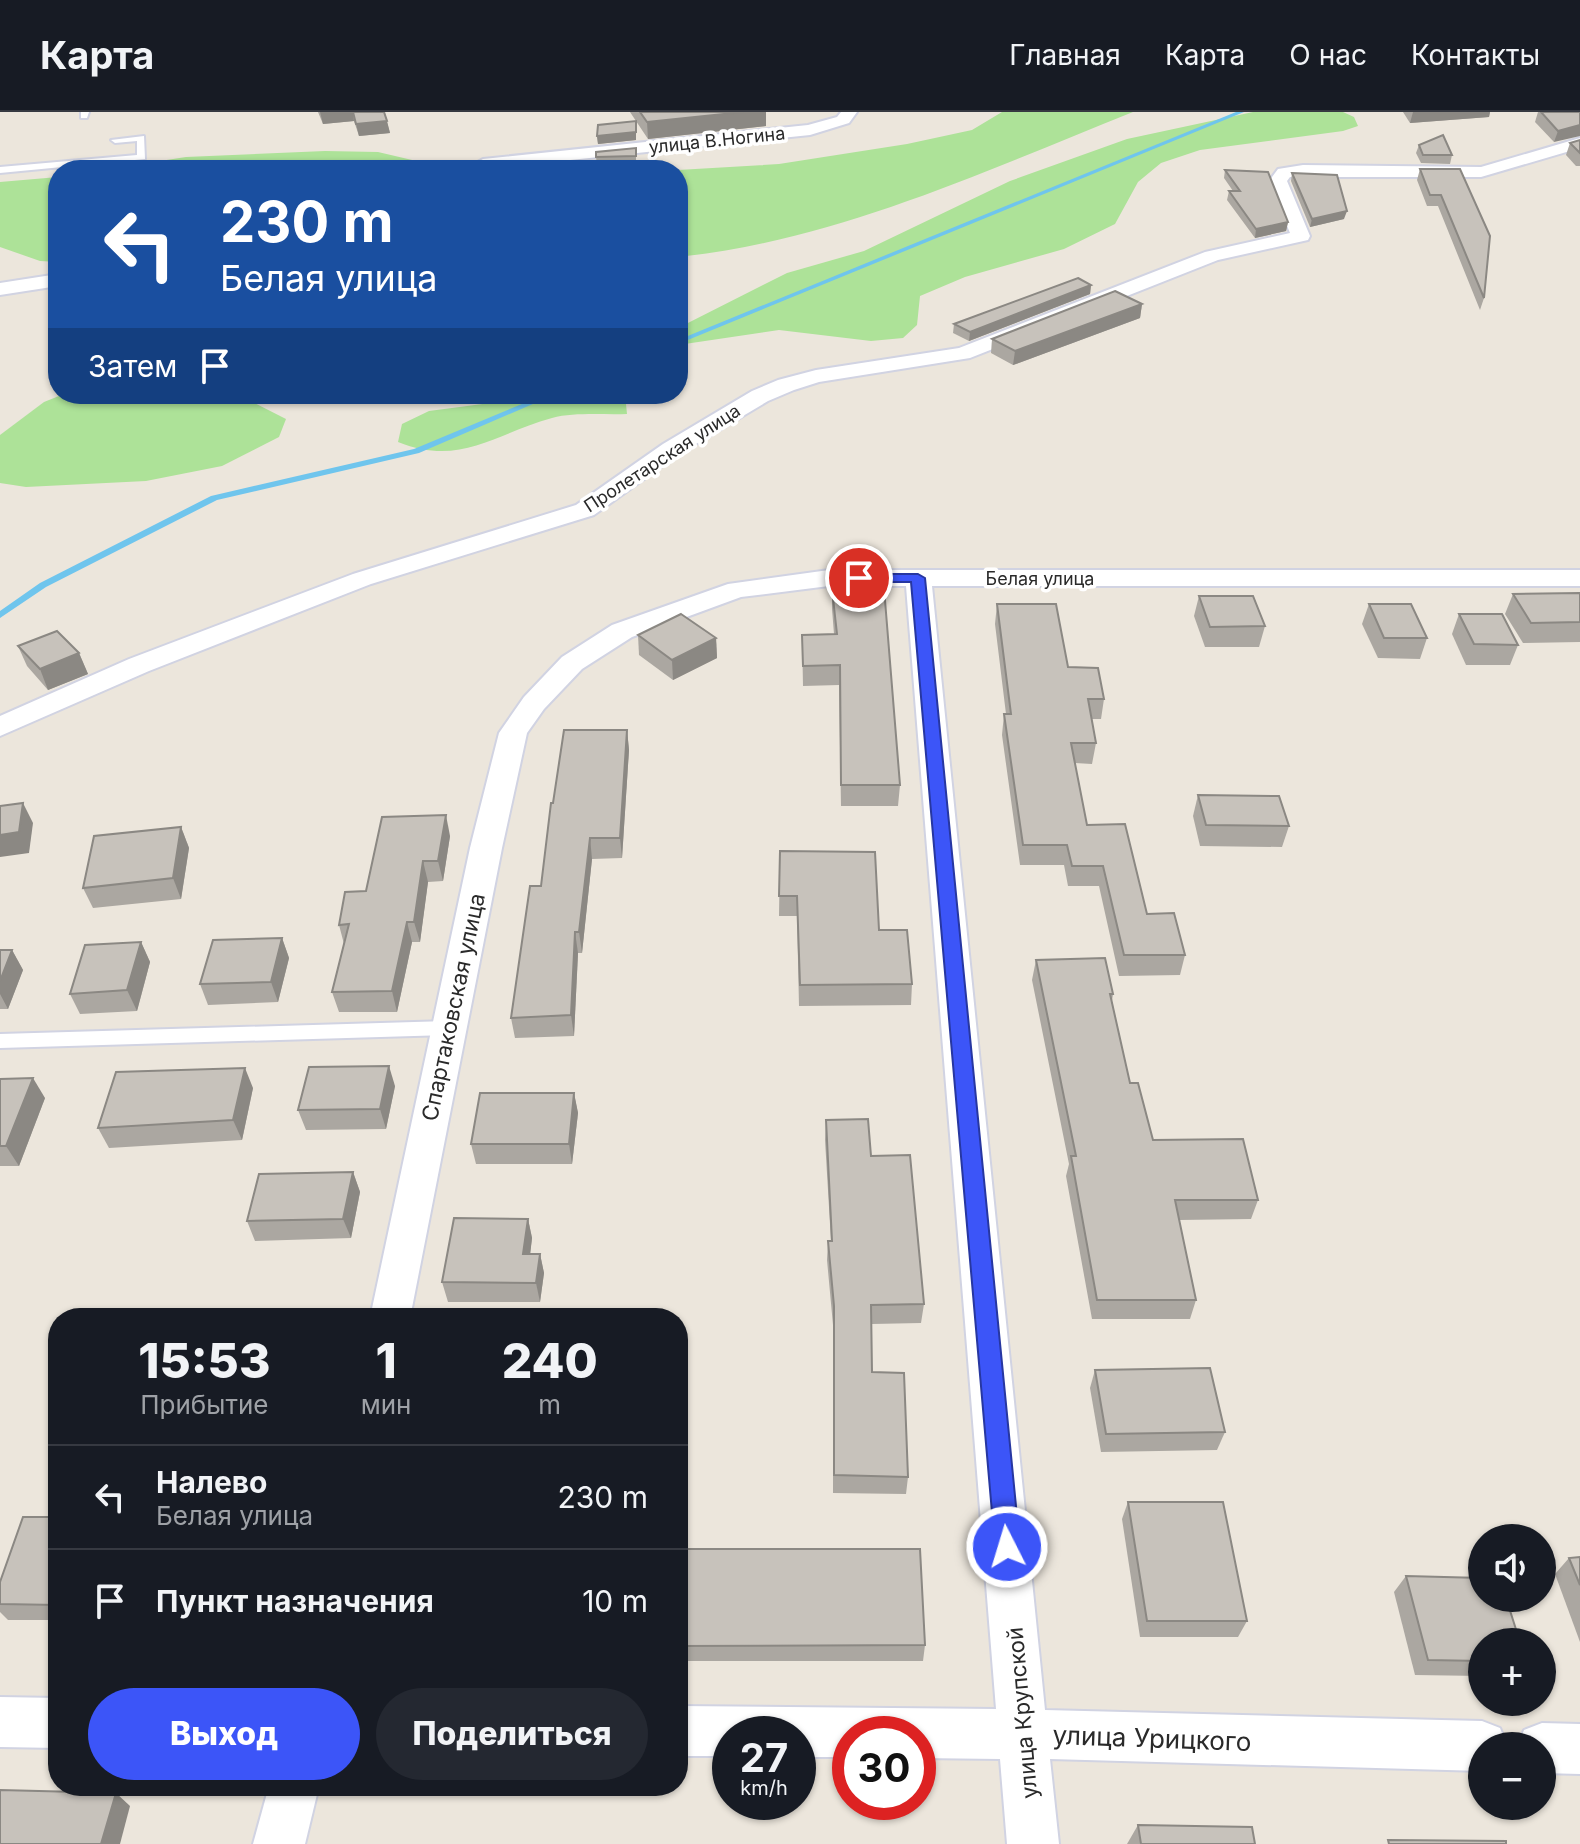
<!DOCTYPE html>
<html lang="ru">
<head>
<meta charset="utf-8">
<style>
  :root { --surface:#171b24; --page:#242831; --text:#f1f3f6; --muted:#9ea1a6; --line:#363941; --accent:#3c55f8 }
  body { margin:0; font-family:Inter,sans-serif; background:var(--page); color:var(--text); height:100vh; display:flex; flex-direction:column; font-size:30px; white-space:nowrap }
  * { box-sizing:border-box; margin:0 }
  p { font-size:26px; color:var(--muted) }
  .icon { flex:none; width:44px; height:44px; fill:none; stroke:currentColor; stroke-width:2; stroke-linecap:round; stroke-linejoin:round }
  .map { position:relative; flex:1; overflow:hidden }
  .details { position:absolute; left:48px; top:1196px; width:640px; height:488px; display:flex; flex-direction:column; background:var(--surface); border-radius:32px; box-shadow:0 2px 6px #0004 }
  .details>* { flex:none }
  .hud { position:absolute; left:48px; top:48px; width:640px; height:244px; border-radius:32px; box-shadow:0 2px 6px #0004; background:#1a4fa0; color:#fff; overflow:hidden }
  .controls { position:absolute; left:1468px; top:1412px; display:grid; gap:16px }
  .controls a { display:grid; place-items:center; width:88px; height:88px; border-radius:50%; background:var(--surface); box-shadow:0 2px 6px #0004; font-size:40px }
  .speed { position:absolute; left:712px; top:1604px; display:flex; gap:16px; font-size:40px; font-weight:700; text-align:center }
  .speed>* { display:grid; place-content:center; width:104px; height:104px; border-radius:50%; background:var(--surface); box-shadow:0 2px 6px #0004; line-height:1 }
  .speed small { font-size:20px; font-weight:400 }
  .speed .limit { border:12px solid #d22; background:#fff; color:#111 }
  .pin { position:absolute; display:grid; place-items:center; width:68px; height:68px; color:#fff; margin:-34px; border:4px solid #fff; border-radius:50%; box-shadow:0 2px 8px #0007 }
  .me { position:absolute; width:88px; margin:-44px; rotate:355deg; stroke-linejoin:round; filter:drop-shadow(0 0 6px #0008) }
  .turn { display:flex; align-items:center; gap:28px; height:168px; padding:0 40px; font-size:36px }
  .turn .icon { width:104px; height:104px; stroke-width:2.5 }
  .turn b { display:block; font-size:56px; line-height:68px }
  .then { display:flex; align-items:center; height:76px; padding:0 40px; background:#0003; gap:16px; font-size:30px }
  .eta { display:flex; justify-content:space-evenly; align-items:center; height:136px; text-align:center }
  .eta b { font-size:48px; font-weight:800; line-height:56px }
  .button { display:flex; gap:16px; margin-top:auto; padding:16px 40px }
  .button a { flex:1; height:92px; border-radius:48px; background:var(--accent); color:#fff; font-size:32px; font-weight:800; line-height:92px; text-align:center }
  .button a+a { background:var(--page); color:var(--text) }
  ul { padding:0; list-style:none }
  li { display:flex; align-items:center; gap:24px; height:104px; padding:0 40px; border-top:2px solid var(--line) }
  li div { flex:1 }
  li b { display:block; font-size:30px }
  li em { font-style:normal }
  header { display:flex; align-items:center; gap:48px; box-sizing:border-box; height:112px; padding:0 40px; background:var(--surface); border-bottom:2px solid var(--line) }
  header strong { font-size:38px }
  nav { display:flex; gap:44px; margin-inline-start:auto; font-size:28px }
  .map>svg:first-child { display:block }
  .green { fill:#ade298 }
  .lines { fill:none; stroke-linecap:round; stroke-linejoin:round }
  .stream { fill:#6fc5ed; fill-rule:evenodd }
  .service-casing { stroke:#d1d3e2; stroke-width:4 }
  .minor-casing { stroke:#d1d3e2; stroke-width:4 }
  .service { fill:#fff; fill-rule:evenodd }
  .minor { fill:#fff; fill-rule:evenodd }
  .wall { fill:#aba7a1 }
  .shaded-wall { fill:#8b8883 }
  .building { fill:#c7c2bb; stroke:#8b8883; stroke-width:2 }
  .route { fill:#3c55f8; stroke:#2737a1; stroke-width:2 }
  .labels { text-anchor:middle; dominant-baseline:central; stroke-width:7; stroke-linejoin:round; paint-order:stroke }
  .far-street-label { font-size:18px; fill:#2a2a2a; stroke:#fff }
  .street-label { font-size:22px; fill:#2a2a2a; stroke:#fff }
  .near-street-label { font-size:26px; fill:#2a2a2a; stroke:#fff }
</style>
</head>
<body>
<header>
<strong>Карта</strong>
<nav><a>Главная</a><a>Карта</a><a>О нас</a><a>Контакты</a></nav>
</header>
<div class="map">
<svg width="1580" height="1732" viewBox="0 0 1580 1732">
  <rect width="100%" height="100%" fill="#ece6dc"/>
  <!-- green -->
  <g class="green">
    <path d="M1002,0H1133C985,59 838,128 678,145V58L779,52L907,32L972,18Z"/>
    <path d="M1253,0H1343L1354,5L1358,14L1343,19L1200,38L1161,51L1138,70L1115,112L1064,137L965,165L920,184L917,213L903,226L871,229L779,218L678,233V216L787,161L864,139L1010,69L1127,27Z"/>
    <path d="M325,39L378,40L442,55L475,58H102L186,45Z"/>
    <path d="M58,65V150L40,149L0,135V70Z"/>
    <path d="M64,282H237L286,307L279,325L222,354L146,369L26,375L0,371V323L44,290Z"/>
    <path d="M515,282H625L627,302C603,303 575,300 552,306C494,322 461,355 398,330L402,312L429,299L490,291Z"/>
  </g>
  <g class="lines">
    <!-- stream -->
    <g class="stream">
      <path d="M1236,0H1244L678,232V228Z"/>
      <path d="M546,282H556L419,341L217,388L46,475L0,506V499L40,471L211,384L414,337Z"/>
    </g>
    <defs>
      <g id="service">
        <path d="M81,0H89L87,6H81Z"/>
        <path d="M144,24L145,47L0,61V55L137,43V29L115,31L111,28Z"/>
        <path d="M448,909L455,911L457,916L455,921L448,923L0,936V922Z"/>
      </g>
      <g id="minor">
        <path d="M841,0H857L849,11L810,23L483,57L474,52L483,47L808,13L837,5Z"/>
        <path d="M1580,26V36L1481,65H1290L1287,69L1310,124L1308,128L1218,148L970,246L819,270L794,278L768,289L679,342L594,403L371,472L149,559L0,624V604L129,547L353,462L576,393L663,332L752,279L778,268L816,258L959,236L1205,140L1290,121L1269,69L1278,57L1303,53L1481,55Z"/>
        <path d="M58,162V174L0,183V171Z"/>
        <path d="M829,458H1580V474H932L1045,1598L1482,1609L1500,1616L1507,1634H1482V1659L1050,1647L1059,1732H1007L1000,1647L918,1646V1622H850V1645H798V1622H730V1644H678V1594L996,1597L906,474H829L741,485L632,525L582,557L544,597L527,621L502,736L410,1206H370L470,736L499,621L524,585L562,545L612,513L728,472Z"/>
        <path d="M0,1585L58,1586V1636L0,1635Z"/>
        <path d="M1542,1611L1580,1612V1662L1542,1661V1634H1518L1524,1618Z"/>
        <path d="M269,1674H319L305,1732H253Z"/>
      </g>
    </defs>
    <!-- service casing -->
    <use href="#service" class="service-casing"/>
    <!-- minor casing -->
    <use href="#minor" class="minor-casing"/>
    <!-- service -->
    <use href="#service" class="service"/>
    <!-- minor -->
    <use href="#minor" class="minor"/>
  </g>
  <!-- wall -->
  <g class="wall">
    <path d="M318,0H384L390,21L359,24L354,9L323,12Z"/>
    <path d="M630,0H766V14L648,27L636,9V28L598,32L597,24L636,9Z"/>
    <path d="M1403,0H1490L1489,5L1410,11Z"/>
    <path d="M1538,0H1580L1554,30L1535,10Z"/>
    <path d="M1580,28V54H1576L1566,43L1570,31Z"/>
    <path d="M1419,33L1452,43L1450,52L1421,51L1416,41Z"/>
    <path d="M636,36V52L597,53L596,45Z"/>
    <path d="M1420,57H1460L1484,186L1480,198L1438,94H1427L1417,68Z"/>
    <path d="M1225,58L1288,110L1286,119L1255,126L1227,88L1229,79H1233L1224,66Z"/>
    <path d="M1292,61L1344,107L1310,115L1291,69Z"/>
    <path d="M1091,173L1090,182L969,229L953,221L954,212Z"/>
    <path d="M1142,192L1140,206L1013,253L991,241L992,227Z"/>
    <path d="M832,477L900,673L898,694H841L839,573L803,574L802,523L834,522L832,497Z"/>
    <path d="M1580,481V530L1523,531L1505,502L1513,482Z"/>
    <path d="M1199,484L1265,514L1259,535H1205L1194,504Z"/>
    <path d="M997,492L1104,587L1101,607H1091L1096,631L1092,652L1075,651L1087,713L1147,802L1185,843L1180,863L1119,864L1099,774H1068L1064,753H1020L1002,623L1004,602H1006L995,512Z"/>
    <path d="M1369,492L1427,526L1420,547L1378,546L1362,512Z"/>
    <path d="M1459,502L1518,533L1510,553H1466L1452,522Z"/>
    <path d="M638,523L716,526L717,546L673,568L639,543Z"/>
    <path d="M18,534L79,541L88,562L48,578L27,554Z"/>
    <path d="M627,618L629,638L622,746L592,747L582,841H578L574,924L515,926L511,906L541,774Z"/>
    <path d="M1198,683L1289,714L1282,735L1200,734L1193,704Z"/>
    <path d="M181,715L189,736L181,787L93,796L83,776Z"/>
    <path d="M450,724L443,769L428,770L420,830H412L397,900H339L332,880L344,832L339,813L366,779Z"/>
    <path d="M780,739L879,818L912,872L911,893L799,894L797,804H779Z"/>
    <path d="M282,826L289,846L278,890L208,893L200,872Z"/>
    <path d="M141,830L150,850L137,899L80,902L70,882Z"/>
    <path d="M0,838H12L23,858L8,897H0Z"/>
    <path d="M1036,848L1113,882L1112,889L1130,971L1153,1028L1258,1088L1251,1107L1179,1108L1196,1188L1190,1207H1092L1066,1064L1069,1052L1032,868Z"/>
    <path d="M0,967L45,986L19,1054H0Z"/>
    <path d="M395,974L386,1017L306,1018L298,998Z"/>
    <path d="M253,976L242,1028L109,1036L98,1016Z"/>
    <path d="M574,981L578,1001L572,1052H476L471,1032Z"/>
    <path d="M826,1008L871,1044L924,1192L921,1211L872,1212V1260L908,1365L906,1382L833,1381V1213L827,1148L828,1129H831L825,1028Z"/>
    <path d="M353,1060L360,1080L351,1126L255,1129L247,1109Z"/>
    <path d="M528,1107L532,1126L530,1142H540L544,1161L540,1190H448L442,1170Z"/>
    <path d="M1095,1258L1225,1320L1217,1338L1101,1340L1090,1276Z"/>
    <path d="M1128,1390L1247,1509L1238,1525H1140L1122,1407Z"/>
    <path d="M58,1405V1508H8L0,1500V1470Z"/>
    <path d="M678,1437L925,1533L923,1549H678Z"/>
    <path d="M1580,1445V1530L1555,1462L1569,1446Z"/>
    <path d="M1406,1464L1482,1530V1564L1415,1563L1394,1480Z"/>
    <path d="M1138,1713L1255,1732H1127Z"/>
  </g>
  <!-- shaded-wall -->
  <g class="shaded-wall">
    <path d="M320,0H353L354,9L323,12Z"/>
    <path d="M743,0H766V14L648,27L647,10Z"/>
    <path d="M1413,0H1490L1489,5L1410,11Z"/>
    <path d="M387,9L390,21L359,24L356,12Z"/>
    <path d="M636,9V28L598,32L597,24Z"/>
    <path d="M1580,13V24L1554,30L1558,19Z"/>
    <path d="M1347,99L1344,107L1310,115L1312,107Z"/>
    <path d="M1288,110L1286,119L1255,126L1256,117Z"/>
    <path d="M1091,173L1090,182L969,229L970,220Z"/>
    <path d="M1142,192L1140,206L1013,253L1015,239Z"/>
    <path d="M716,526L717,546L673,568L672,548Z"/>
    <path d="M79,541L88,562L48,578L40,557Z"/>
    <path d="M627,618L629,638L622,746L620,726Z"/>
    <path d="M23,691L33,711L29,741L0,745V723Z"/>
    <path d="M446,703L450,724L443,769L438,749Z"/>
    <path d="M181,715L189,736L181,787L173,766Z"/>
    <path d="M590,726L592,747L582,841L579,820Z"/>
    <path d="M423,749L428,770L420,830L414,810Z"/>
    <path d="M407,810L412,830L397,900L392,879Z"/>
    <path d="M575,820L578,841L574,924L571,903Z"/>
    <path d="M282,826L289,846L278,890L271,870Z"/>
    <path d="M141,830L150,850L137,899L127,878Z"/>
    <path d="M12,838L23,858L8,897L0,882V869Z"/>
    <path d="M389,954L395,974L386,1017L380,997Z"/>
    <path d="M245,956L253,976L242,1028L233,1008Z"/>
    <path d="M33,966L45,986L19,1054L6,1034Z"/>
    <path d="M574,981L578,1001L572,1052L569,1032Z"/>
    <path d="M353,1060L360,1080L351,1126L343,1107Z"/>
    <path d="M528,1107L532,1126L528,1161L523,1142Z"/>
    <path d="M540,1142L544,1161L540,1190L536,1171Z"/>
    <path d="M116,1681L130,1694L120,1732H101Z"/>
  </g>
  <!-- building -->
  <g class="building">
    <path d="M353,0H384L387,9L356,12Z"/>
    <path d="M640,0H743L647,10Z"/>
    <path d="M1541,0H1580V13L1558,19Z"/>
    <path d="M636,9V20L597,24L598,13Z"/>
    <path d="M1443,23L1452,43H1423L1419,33Z"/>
    <path d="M1580,28V41L1570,31Z"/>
    <path d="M636,36V44L596,45V40Z"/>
    <path d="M1420,57H1460L1490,124L1484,186L1441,83H1430Z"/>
    <path d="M1225,58L1268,60L1288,110L1256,117L1229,79H1240Z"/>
    <path d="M1292,61L1337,63L1347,99L1312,107Z"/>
    <path d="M1078,166L1091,173L970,220L954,212Z"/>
    <path d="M1115,179L1142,192L1015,239L992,227Z"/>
    <path d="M884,476L900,673H841L840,553L803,554L802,523L837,522L832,477Z"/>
    <path d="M1580,481V510L1531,511L1513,482Z"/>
    <path d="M1199,484H1253L1265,514L1210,515Z"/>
    <path d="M997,492H1056L1068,555L1098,556L1104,587H1088L1096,631H1071L1087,713L1125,712L1147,802L1174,801L1185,843H1124L1103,754H1072L1067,733H1023L1004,602H1011Z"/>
    <path d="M1369,492H1411L1427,526H1384Z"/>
    <path d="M681,502L716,526L672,548L638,523Z"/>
    <path d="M1459,502H1502L1518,533L1474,532Z"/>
    <path d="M57,519L79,541L40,557L18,534Z"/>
    <path d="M564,618H627L620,726H590L579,820H575L571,903L511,906L530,774H541L551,691H553Z"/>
    <path d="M1198,683L1279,684L1289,714L1206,713Z"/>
    <path d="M23,691L19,720L0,723V694Z"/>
    <path d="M446,703L438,749H423L414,810H407L392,879L332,880L349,812L339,813L345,780L366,779L382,705Z"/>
    <path d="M181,715L173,766L83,776L94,724Z"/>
    <path d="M780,739L875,740L879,818H907L912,872L800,873L797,784H779Z"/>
    <path d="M282,826L271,870L200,872L213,828Z"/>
    <path d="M141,830L127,878L70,882L85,833Z"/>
    <path d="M0,838H12L0,869Z"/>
    <path d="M1105,846L1113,882H1110L1130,971H1138L1153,1028L1243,1027L1258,1088H1175L1196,1188H1097L1071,1044H1076L1036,848Z"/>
    <path d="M389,954L380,997L298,998L309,955Z"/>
    <path d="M245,956L233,1008L98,1016L116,960Z"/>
    <path d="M33,966L6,1034H0V967Z"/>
    <path d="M480,981H574L569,1032H471Z"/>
    <path d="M868,1007L871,1044L910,1043L924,1192L871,1193L872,1260L904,1261L908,1365L834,1363V1194L828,1129H832L826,1008Z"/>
    <path d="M353,1060L343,1107L247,1109L259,1062Z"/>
    <path d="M454,1106L528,1107L523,1142H540L536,1171L442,1170Z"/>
    <path d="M1210,1256L1225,1320L1106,1322L1095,1258Z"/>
    <path d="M1128,1390H1223L1247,1509H1147Z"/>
    <path d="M23,1405H58V1493L0,1492V1470Z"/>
    <path d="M678,1437H920L925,1533L678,1534Z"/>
    <path d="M1580,1445V1473L1569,1446Z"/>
    <path d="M1406,1464L1482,1466V1486H1506L1520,1530H1482V1549L1428,1548Z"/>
    <path d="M0,1678L116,1681L101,1732H0Z"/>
    <path d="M1138,1713L1252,1715L1255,1732H1141Z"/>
    <path d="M1388,1728L1506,1729V1732H1389Z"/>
  </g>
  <!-- route -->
  <path class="route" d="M918,462L925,466L1020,1435L1016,1443L1007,1447L999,1443L995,1435L911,470H859L852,466L859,462Z"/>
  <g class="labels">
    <!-- far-street labels -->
    <g class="far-street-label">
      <text transform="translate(717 28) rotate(-6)">улица В.Ногина</text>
      <text transform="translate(662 346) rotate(-33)">Пролетарская улица</text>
      <text x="1040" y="466">Белая улица</text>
    </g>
    <!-- street labels -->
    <g class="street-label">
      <text transform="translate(453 895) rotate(-78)">Спартаковская улица</text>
      <text transform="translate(1022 1601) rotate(-95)">улица Крупской</text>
    </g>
    <!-- near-street labels -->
    <g class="near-street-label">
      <text transform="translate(1152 1626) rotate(2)">улица Урицкого</text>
    </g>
  </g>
</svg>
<div class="controls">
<a><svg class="icon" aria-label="sound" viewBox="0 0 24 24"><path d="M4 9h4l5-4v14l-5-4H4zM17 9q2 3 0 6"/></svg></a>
<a>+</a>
<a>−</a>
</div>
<div class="speed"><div>27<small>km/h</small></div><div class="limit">30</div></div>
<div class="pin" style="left:859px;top:466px;background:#d93025"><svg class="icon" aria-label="arrive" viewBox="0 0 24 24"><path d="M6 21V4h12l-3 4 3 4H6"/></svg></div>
<svg class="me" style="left:1007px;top:1435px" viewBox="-20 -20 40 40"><circle r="17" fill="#3c55f8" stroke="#fff" stroke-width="3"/><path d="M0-11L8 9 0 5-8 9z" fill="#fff"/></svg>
<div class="hud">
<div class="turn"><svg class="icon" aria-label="left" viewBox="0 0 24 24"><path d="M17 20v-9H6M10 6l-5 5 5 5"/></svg><div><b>230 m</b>Белая улица</div></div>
<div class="then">Затем<svg class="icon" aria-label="arrive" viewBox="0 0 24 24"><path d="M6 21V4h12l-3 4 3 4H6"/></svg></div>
</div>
<section class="details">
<div class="eta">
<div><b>15:53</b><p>Прибытие</p></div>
<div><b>1</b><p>мин</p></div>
<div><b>240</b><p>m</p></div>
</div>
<ul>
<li><svg class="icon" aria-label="left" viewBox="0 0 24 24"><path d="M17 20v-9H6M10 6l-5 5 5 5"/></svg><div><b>Налево</b><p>Белая улица</p></div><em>230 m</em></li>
<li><svg class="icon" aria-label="arrive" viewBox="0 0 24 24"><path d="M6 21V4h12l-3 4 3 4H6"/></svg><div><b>Пункт назначения</b></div><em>10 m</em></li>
</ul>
<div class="button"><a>Выход</a><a>Поделиться</a></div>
</section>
</div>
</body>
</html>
